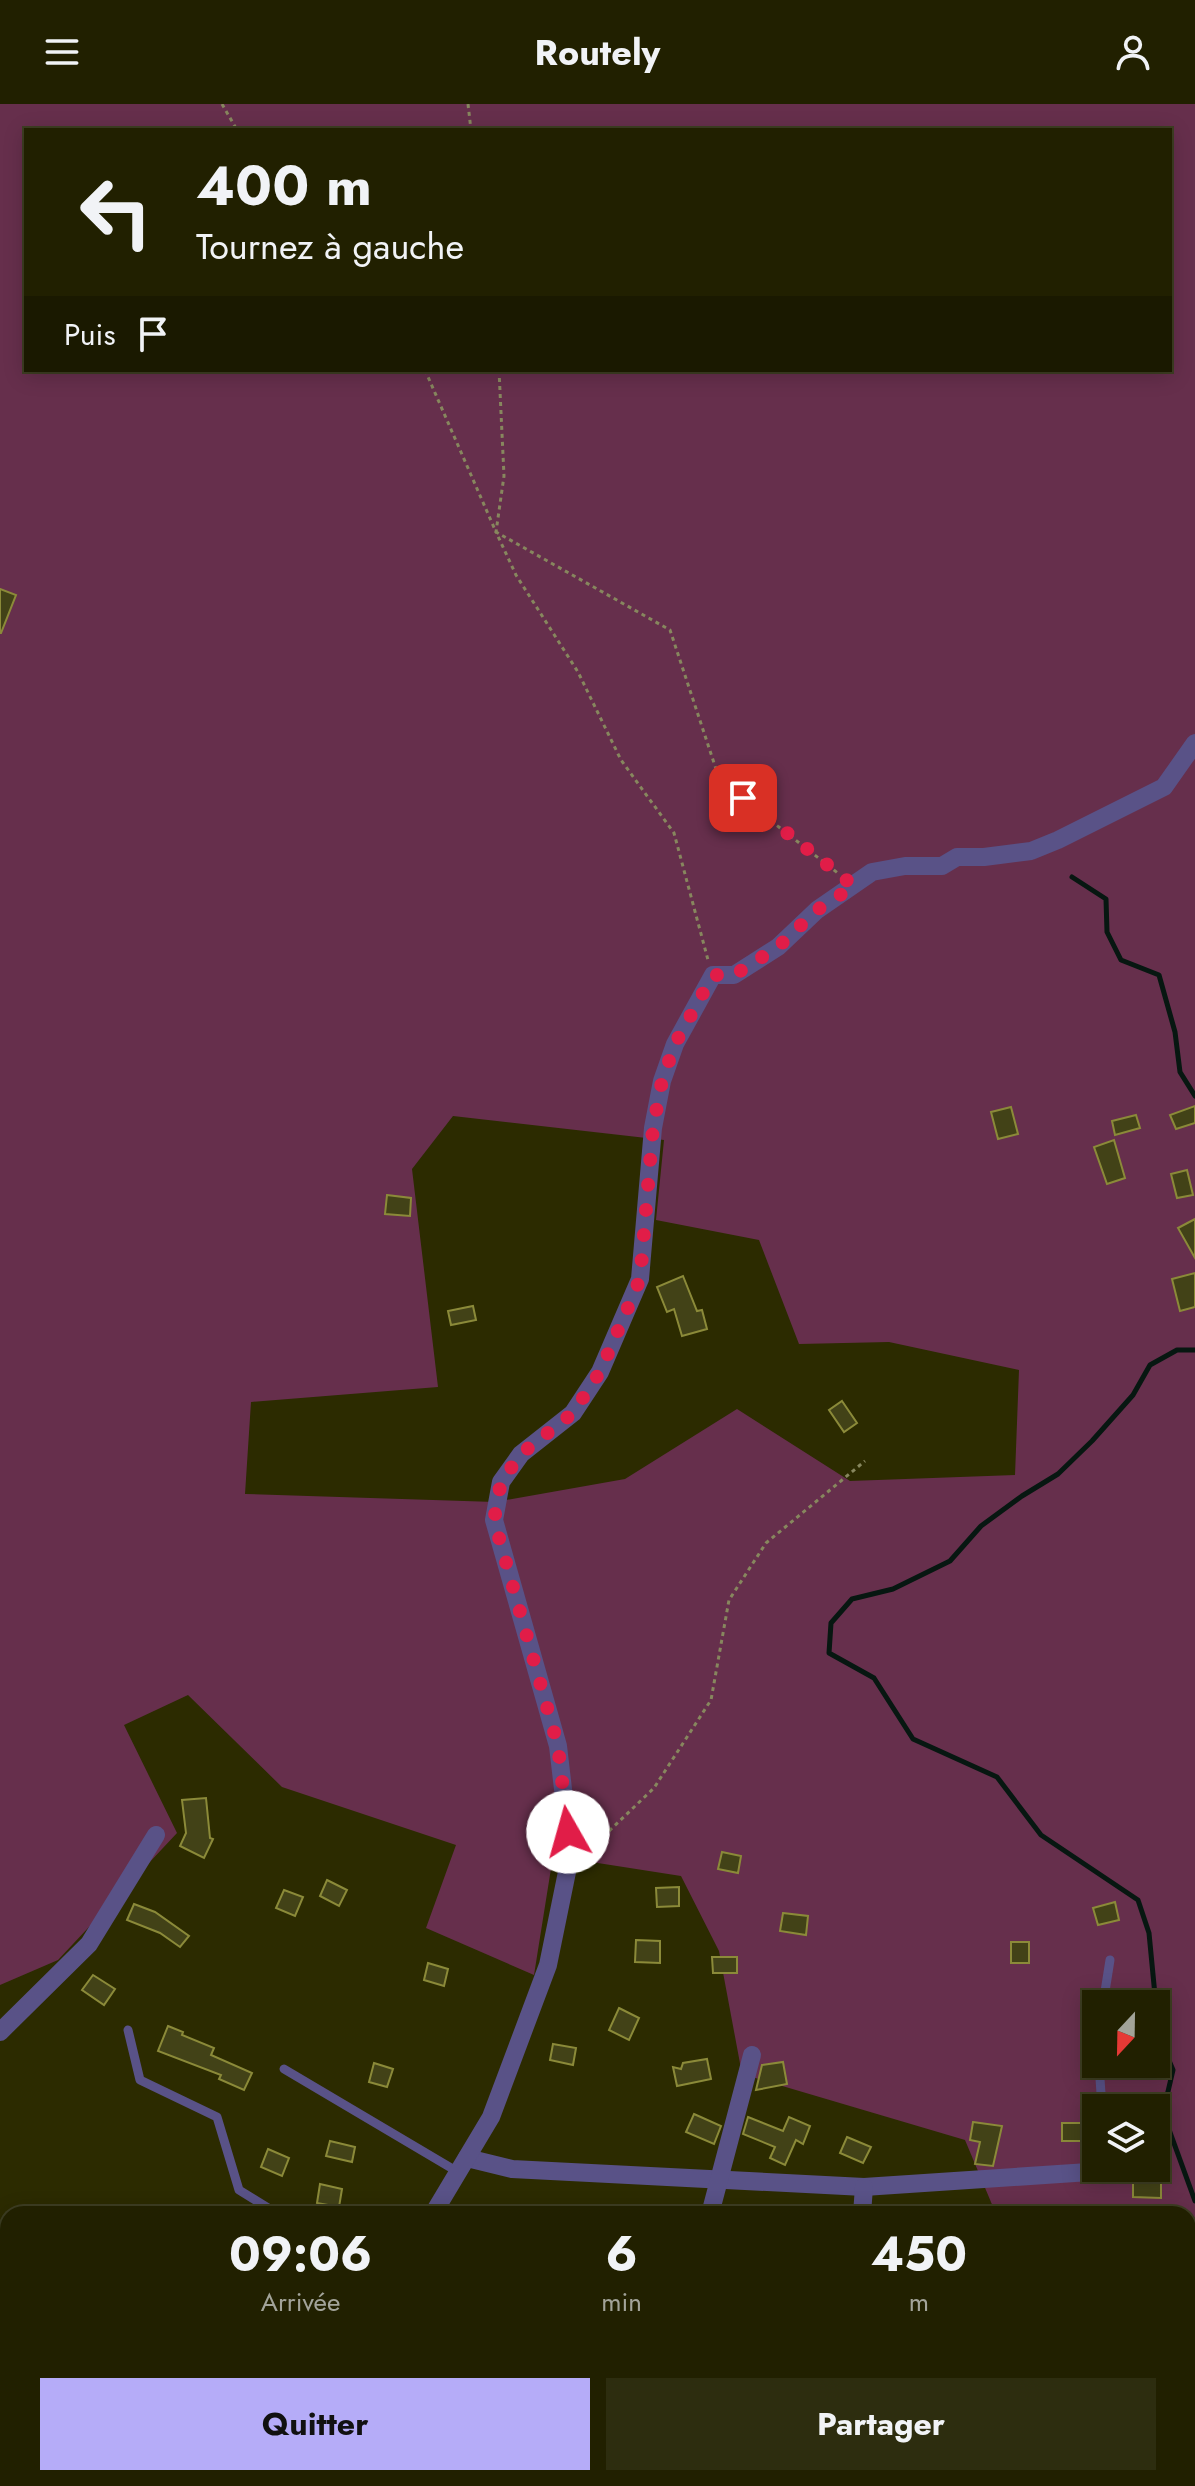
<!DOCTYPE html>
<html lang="fr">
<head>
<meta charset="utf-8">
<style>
  :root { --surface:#212000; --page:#2d2d0f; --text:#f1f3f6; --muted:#a2a399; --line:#3e3e22; --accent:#b5acf8 }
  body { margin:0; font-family:Jost,sans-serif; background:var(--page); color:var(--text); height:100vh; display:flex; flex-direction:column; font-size:30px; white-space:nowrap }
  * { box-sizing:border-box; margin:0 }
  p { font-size:26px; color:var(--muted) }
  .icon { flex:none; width:44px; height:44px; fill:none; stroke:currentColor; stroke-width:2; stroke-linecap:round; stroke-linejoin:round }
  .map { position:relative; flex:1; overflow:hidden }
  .sheet { position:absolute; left:0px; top:2102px; width:1196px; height:280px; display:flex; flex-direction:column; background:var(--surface); border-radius:24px 24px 0 0; box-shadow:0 4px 20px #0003,0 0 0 2px var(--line) }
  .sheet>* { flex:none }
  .top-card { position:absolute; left:24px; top:24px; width:1148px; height:244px; border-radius:0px; box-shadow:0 4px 20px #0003,0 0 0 2px var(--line); background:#212000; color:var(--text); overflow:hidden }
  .needle { width:52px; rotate:202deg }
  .tools { position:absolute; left:1082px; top:1886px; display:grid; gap:16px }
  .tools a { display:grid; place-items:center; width:88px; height:88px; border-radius:0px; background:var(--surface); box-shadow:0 4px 20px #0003,0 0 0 2px var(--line); font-size:40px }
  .pin { position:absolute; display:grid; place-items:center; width:68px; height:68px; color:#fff; margin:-34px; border-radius:16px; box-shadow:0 4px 12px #0006 }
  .me { position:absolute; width:88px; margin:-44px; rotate:353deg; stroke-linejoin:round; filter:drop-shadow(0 0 6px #0008) }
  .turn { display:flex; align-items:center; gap:28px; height:168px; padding:0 40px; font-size:36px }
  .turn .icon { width:104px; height:104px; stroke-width:2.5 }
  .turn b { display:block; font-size:56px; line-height:68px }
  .then { display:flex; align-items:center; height:76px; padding:0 40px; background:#0003; gap:16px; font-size:30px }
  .eta { display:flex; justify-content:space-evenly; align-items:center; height:136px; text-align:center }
  .eta b { font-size:48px; font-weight:700; line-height:56px }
  .action { display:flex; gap:16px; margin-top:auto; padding:16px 40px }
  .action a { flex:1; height:92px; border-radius:0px; background:var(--accent); color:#111; font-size:32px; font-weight:700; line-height:92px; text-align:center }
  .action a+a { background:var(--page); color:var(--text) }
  header { display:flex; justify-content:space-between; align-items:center; height:104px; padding:0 40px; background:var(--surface); font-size:36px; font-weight:700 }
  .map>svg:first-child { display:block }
  .green { fill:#662f4c; fill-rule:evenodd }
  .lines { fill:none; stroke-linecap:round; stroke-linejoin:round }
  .stream { stroke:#071711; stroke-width:5 }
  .building { fill:#424217; stroke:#8b8a39; stroke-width:2 }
  .path { stroke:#87875e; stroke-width:3; stroke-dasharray:4 4; stroke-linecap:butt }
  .lane { stroke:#595287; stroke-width:9 }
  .street { stroke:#595287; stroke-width:18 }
  .route { stroke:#e11d48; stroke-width:14; stroke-dasharray:0 25.2 }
</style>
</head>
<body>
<header><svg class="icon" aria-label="menu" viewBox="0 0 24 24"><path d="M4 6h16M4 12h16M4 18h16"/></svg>Routely<svg class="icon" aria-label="person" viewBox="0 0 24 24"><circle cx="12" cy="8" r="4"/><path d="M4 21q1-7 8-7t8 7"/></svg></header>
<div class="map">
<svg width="1195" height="2382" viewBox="0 0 1195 2382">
  <rect width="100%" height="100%" fill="#2c2b00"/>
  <!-- green -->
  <path class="green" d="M0,0H1195V2374L1182,2382H963L950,2374H1188V2110H996L965,2036L742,1970L719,1847L681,1772L553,1752L534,1871L426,1824L456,1741L282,1683L188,1591L124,1621L177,1729L58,1856L0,1881ZM26,26H1170V266H26ZM453,1012L664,1036L656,1116L759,1136L799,1240L889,1238L1019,1266L1015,1371L850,1377L737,1305L625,1375L495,1398L245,1390L251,1298L438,1283L412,1065ZM1096,1900H1156V1960H1096ZM1096,2004H1156V2064H1096Z"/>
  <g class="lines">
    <!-- stream -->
    <g class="stream">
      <path d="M1072,773L1106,795L1107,828L1121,856L1159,871L1175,928L1180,968L1195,992"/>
      <path d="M1195,1246H1177L1150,1261L1133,1291L1092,1337L1058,1370L1022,1392L981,1422L950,1457L893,1485L852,1495L831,1519L829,1549L874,1574L913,1635L997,1673L1041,1731L1138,1796L1149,1829L1159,1933L1173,1966L1163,2009L1195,2097"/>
    </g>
  </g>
  <!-- building -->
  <g class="building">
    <path d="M0,485L16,491L1,529H0Z"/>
    <path d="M1195,1002V1019L1176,1025L1170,1011Z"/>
    <path d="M1011,1003L1018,1030L998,1035L991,1008Z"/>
    <path d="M1136,1011L1140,1024L1115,1031L1112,1017Z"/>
    <path d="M1114,1036L1125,1074L1107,1080L1094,1043Z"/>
    <path d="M1187,1066L1193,1091L1177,1094L1171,1070Z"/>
    <path d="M387,1091L411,1094L410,1112L385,1110Z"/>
    <path d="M1195,1115V1154L1178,1124Z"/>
    <path d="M1195,1169V1203L1180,1207L1172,1175Z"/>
    <path d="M683,1172L697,1207L702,1206L707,1225L682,1232L674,1205L667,1208L657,1183Z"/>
    <path d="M473,1202L476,1216L451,1221L448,1207Z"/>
    <path d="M842,1297L857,1319L844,1328L829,1306Z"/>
    <path d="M206,1694L210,1734L213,1735L204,1754L180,1742L186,1729L182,1696Z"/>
    <path d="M722,1748L741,1752L738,1769L718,1765Z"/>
    <path d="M327,1776L347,1786L339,1802L320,1792Z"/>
    <path d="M679,1783V1802L657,1803L656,1784Z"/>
    <path d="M284,1786L303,1793L295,1812L276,1804Z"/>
    <path d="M1115,1798L1119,1816L1098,1821L1093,1804Z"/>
    <path d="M134,1800L155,1808L189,1832L180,1843L160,1829L127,1816Z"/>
    <path d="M783,1809L808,1812L806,1831L780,1827Z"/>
    <path d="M636,1836L660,1837V1859L635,1858Z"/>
    <rect x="1011" y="1838" width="18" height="21"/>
    <path d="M712,1853H737V1869H713Z"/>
    <path d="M428,1859L448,1865L444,1882L424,1876Z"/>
    <path d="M93,1871L115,1885L104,1901L82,1886Z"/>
    <path d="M619,1904L639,1914L629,1936L609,1926Z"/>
    <path d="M168,1922L183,1928L182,1931L214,1944L211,1951L252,1969L244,1986L219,1975L221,1971L158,1947Z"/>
    <path d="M553,1940L576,1944L573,1961L550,1956Z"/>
    <path d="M707,1955L711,1975L677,1982L673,1963L681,1965L683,1959Z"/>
    <path d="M783,1958L787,1980L756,1986L762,1961Z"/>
    <path d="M374,1959L393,1965L387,1983L369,1978Z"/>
    <path d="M694,2010L721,2022L714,2040L686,2028Z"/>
    <path d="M748,2013L783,2027L789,2013L810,2022L803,2040L796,2036L785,2061L770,2054L775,2043L743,2030Z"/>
    <path d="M973,2018L1002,2022L993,2062L975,2060L980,2038L970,2036Z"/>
    <rect x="1062" y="2019" width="25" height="18"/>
    <path d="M847,2033L871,2043L863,2059L840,2049Z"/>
    <path d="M330,2037L355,2043L352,2058L326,2052Z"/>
    <path d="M268,2045L289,2054L282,2072L261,2063Z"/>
    <path d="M1161,2074V2094L1133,2093V2077Z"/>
    <path d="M320,2080L342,2085L339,2103L317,2099Z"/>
  </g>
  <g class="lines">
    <!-- path -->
    <g class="path">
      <path d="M222,0L237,26"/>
      <path d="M468,0L471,26"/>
      <path d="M425,266L496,428L670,526L720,677L839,770"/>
      <path d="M499,266L504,372L496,428L516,471L578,568L621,656L674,729L708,856"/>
      <path d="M586,1749L654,1684L711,1596L729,1496L766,1439L865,1357"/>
    </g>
    <!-- lane -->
    <g class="lane">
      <path d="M1103,1900L1110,1856"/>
      <path d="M128,1926L140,1976L217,2013L239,2086L278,2110"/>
      <path d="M1099,1960L1102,2004"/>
      <path d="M284,1965L458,2068"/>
      <path d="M0,2381L8,2368"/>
      <path d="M119,2382L129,2374"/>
      <path d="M414,2382L419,2374"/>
    </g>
    <!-- street -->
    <g class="street">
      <path d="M0,1928L89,1840L156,1731"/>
      <path d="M467,2054L512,2065L864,2083L1149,2064"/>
      <path d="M433,2110L491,2013L548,1861L567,1768L568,1728L558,1642L494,1416L501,1378L521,1350L573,1309L600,1268L640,1175L653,1024L662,977L675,940L713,871H734L778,843L817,806L872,768L905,762H942L957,753H984L1031,747L1058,736L1164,683L1195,639"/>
      <path d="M710,2110L752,1951"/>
      <path d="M862,2110L864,2083"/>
      <path d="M903,2374L925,2382"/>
      <path d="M237,2382L242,2374"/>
      <path d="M576,2382L580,2374"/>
      <path d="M749,2382L753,2374"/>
    </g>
  </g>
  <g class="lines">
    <!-- route -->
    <path class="route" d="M568,1728L558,1642L494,1416L501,1378L521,1350L573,1309L600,1268L630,1199L640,1175L653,1024L662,977L675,940L713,871H734L778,843L817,806L854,782L743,694"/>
  </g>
</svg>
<div class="tools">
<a><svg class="needle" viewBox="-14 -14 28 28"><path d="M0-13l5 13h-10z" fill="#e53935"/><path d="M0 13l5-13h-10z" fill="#a2a399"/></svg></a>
<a><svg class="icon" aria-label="layers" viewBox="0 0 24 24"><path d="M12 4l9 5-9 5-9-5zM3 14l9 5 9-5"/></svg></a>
</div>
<div class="pin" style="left:743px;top:694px;background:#d93025"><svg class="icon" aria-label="arrive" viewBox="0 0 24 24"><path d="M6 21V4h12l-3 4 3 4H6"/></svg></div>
<svg class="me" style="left:568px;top:1728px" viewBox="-20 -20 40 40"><circle r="19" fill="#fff"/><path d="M0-13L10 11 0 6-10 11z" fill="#e11d48"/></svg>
<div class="top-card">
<div class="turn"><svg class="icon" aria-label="left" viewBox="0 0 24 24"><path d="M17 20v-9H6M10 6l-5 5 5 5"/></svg><div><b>400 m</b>Tournez à gauche</div></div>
<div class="then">Puis<svg class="icon" aria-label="arrive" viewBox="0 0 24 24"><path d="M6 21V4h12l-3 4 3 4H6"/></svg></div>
</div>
<section class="sheet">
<div class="eta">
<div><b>09:06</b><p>Arrivée</p></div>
<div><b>6</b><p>min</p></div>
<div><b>450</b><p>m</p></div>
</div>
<div class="action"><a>Quitter</a><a>Partager</a></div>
</section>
</div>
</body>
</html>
